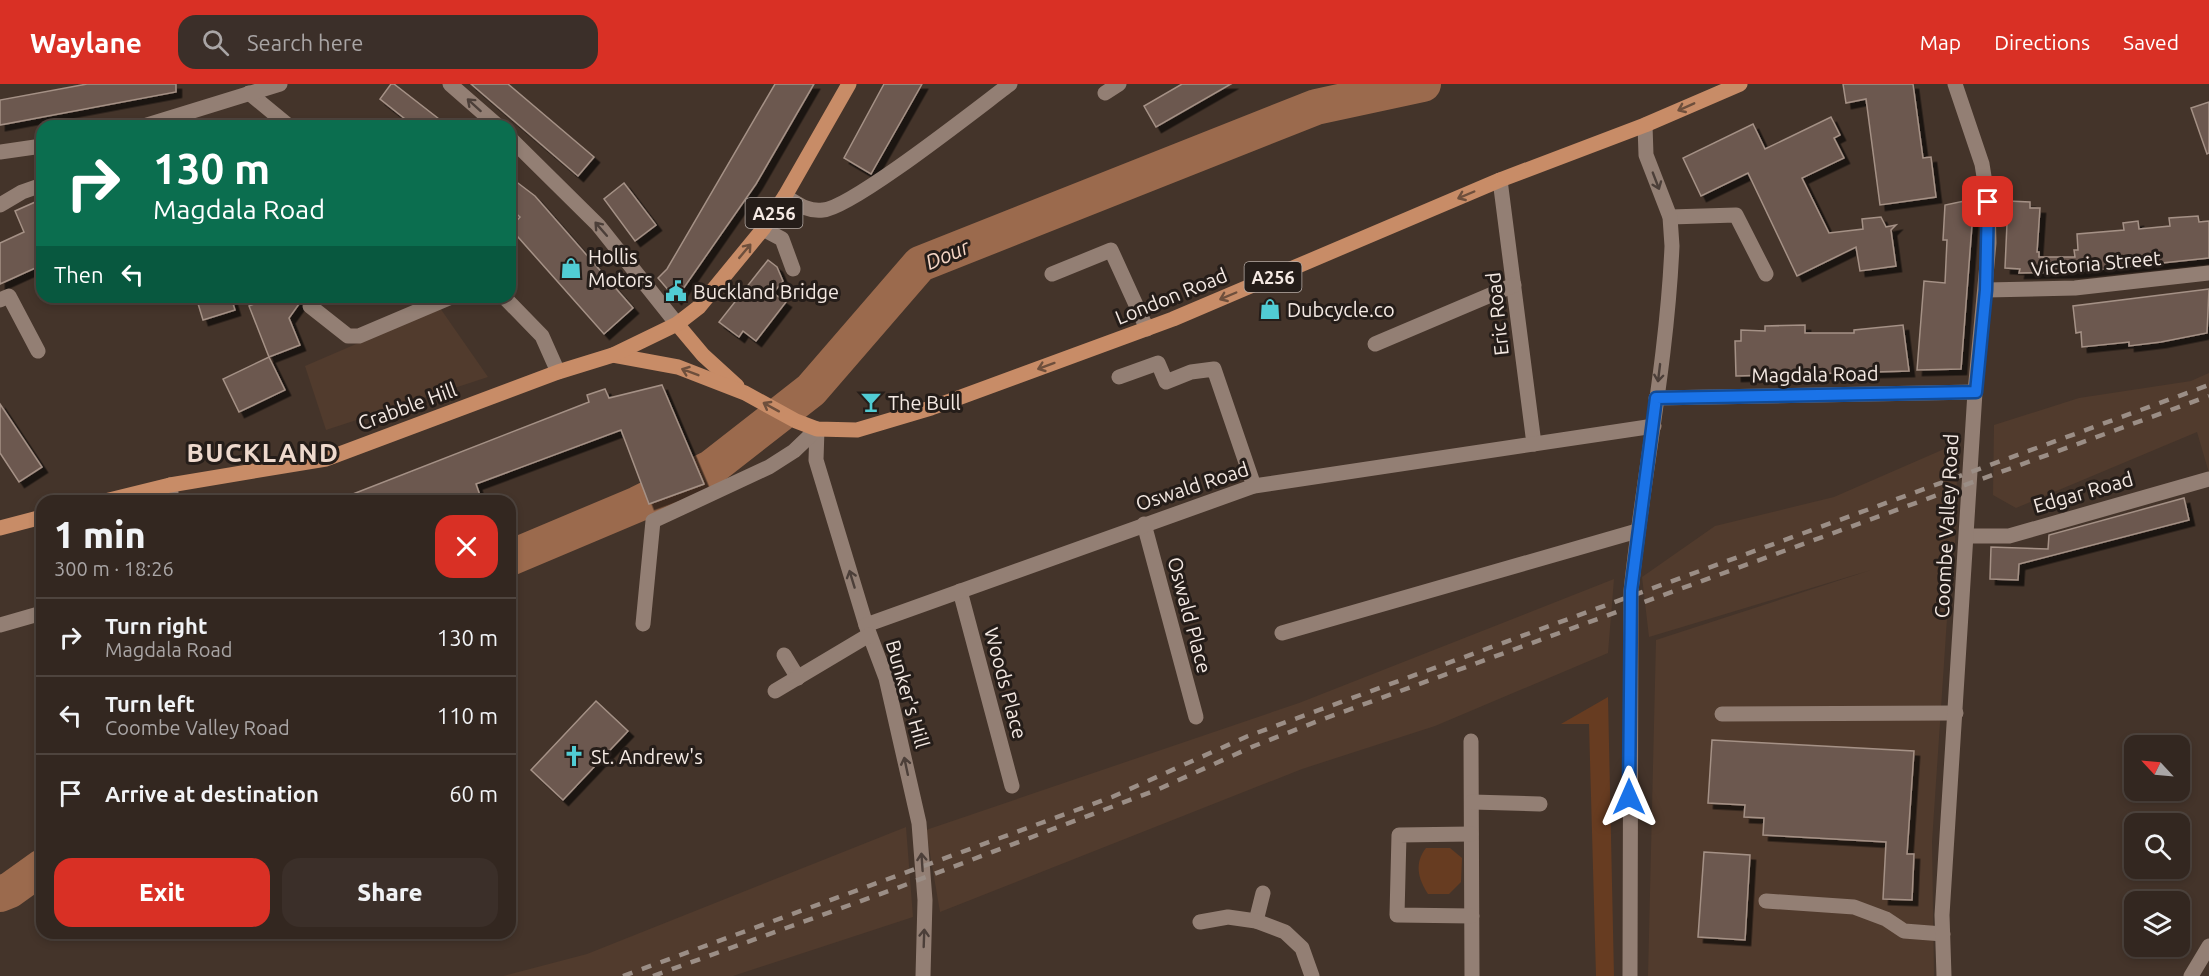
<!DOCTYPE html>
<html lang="en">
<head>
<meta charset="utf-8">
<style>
  :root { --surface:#332720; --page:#3b2f29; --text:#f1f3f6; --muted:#a9a5a5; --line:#4e443e; --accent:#d93025 }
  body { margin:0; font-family:Ubuntu,sans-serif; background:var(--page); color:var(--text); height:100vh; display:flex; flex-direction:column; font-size:22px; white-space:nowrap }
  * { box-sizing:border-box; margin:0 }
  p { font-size:20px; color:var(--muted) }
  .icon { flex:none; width:33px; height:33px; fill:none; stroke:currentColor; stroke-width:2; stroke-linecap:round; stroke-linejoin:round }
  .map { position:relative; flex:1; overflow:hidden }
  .sheet { position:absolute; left:36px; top:411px; width:480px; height:444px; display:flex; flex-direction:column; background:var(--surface); border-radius:18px; box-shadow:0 3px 9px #0003,0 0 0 2px var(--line) }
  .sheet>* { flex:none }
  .hud { position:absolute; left:36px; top:36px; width:480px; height:183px; border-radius:18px; box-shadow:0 3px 9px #0003,0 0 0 2px var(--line); background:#0b6e4f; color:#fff; overflow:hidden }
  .needle { width:39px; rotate:296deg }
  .buttons { position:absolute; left:2124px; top:651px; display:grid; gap:12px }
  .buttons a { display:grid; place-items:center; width:66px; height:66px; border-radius:12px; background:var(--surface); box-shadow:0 3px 9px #0003,0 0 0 2px var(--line); font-size:30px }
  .pin { position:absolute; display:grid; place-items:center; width:51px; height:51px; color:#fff; margin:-26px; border-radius:12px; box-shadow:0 3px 9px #0006 }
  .me { position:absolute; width:66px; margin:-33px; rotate:0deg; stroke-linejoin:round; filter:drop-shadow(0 0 4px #0008) }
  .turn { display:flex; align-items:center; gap:21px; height:126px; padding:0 18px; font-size:27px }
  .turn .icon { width:78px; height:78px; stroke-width:2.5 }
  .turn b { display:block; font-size:42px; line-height:51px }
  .then { display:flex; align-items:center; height:57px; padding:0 18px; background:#0003; gap:12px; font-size:22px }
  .round { display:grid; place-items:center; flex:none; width:63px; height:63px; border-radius:18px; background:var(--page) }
  .summary { display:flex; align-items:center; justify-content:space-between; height:102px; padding:0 18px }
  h1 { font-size:36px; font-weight:800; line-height:45px }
  .action { display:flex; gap:12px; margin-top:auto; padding:12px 18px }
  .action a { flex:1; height:69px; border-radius:18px; background:var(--accent); color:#fff; font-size:24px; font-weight:800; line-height:69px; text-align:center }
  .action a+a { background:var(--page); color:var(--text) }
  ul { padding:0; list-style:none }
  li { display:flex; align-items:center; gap:18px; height:78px; padding:0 18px; border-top:2px solid var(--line) }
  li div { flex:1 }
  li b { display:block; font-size:22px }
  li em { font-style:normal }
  header { display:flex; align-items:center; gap:36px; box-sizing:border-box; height:84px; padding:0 30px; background:var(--accent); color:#fff }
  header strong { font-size:28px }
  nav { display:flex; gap:33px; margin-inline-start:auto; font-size:21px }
  .search { width:420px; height:54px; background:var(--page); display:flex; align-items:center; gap:15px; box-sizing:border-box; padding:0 21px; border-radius:18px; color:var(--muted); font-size:22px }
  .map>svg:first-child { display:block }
  .built { fill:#513b2d }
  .green { fill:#673c21 }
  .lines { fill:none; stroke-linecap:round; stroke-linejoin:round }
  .river { stroke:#9b6a4d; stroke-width:36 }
  .building { fill:#6c594f; stroke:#a59186; stroke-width:1.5; filter:url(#shadow) }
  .minor { stroke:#937f74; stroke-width:15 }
  .major { stroke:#c88c67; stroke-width:15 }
  .rail { stroke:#9b8e86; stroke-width:4.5; stroke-dasharray:10 10; stroke-linecap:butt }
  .oneway { stroke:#4c3f39 }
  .oneway2 { stroke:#6e4f3c }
  .route-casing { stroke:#114b97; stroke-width:15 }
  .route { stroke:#1a73e8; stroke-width:10 }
  .labels { text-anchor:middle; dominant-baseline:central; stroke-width:6; stroke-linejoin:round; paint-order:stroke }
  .shield { fill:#251d19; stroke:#b6aca6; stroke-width:1.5 }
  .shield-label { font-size:18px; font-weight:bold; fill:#f4e9e3 }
  .poi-label { font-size:20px; fill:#f4e9e3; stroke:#251d19; text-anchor:start }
  .street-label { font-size:20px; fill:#f4e9e3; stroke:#251d19 }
  .water-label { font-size:21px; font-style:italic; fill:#f7d7c6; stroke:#251d19 }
  .district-label { font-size:26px; font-weight:bold; letter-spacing:1.5px; fill:#eed9cd; stroke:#251d19 }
</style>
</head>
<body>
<header>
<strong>Waylane</strong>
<div class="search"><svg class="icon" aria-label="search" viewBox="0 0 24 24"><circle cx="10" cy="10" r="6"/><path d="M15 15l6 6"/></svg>Search here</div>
<nav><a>Map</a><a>Directions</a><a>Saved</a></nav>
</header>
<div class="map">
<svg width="2209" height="892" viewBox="0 0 2209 892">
  <defs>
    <filter id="shadow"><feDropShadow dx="5.5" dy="5.5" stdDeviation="0" flood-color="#0009"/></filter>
  </defs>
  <rect width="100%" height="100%" fill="#44342a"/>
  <!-- built -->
  <g class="built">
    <path d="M440,224L488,293L326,346L305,282Z"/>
    <path d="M2209,289V389L2197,348L2016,424L1993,411L1994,341L2079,314L2191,297Z"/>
    <path d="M1958,359L1955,459L1952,460L1932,758L1934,892H1648L1656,556L1871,486L1649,553L1642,493L1715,442L1834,413Z"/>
    <path d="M1614,495L1608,569L1435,642L1302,685L940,828L926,746L1299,619Z"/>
    <path d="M906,743L913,833L733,892H503L587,870Z"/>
  </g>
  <!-- green -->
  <g class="green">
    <path d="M1608,613L1614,892H1596L1589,640H1561Z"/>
    <path d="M1426,764H1450L1462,774L1461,798L1449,810H1428C1418,795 1414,779 1426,764Z"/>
  </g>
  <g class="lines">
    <!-- river -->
    <g class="river">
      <path d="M510,474L638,420L711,384L811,306L920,180L1316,23L1423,0"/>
      <path d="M0,810L10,806L42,783"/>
    </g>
  </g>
  <!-- building -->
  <g class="building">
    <path d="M87,0H176V8L0,41V16Z"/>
    <path d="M391,0H394L448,42H414L380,15Z"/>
    <path d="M471,0H508L594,73L578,92Z"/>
    <path d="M775,0H814L756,100L676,215L658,194L667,185Z"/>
    <path d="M884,0H922L871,90L844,74Z"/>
    <path d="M1182,0H1231L1156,43L1144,22Z"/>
    <path d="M1843,0H1913L1923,74L1931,73L1936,113L1880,121L1866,15L1846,19Z"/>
    <path d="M2209,18V69L2207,70L2191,24Z"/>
    <path d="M1831,33L1840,51L1834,54L1844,74L1802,94L1829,149L1863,145L1862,135L1881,133L1886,143L1896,141L1891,146L1896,182L1860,187L1856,163L1797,192L1748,89L1701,112L1683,74L1753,40L1765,65Z"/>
    <path d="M510,93L535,112L633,224L604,250L510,144L520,133L510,124Z"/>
    <path d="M624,99L656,141L635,157L604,115Z"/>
    <path d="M42,115V181L0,200V159L24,148L15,127Z"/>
    <path d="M1974,115L1961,285L1917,286L1924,197L1945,199L1947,156H1943L1945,121Z"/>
    <path d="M2008,117L2030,118V124H2040L2037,168H2039V173H2075L2074,166H2078L2077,150L2124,146L2123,139L2138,137L2139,145L2170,142L2169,134L2198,132L2199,138L2209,137V174L2077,188L2019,189L2020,185L2005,184Z"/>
    <path d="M768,176L777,183L783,197L773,209L786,218L756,257L743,247L739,253L719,238Z"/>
    <path d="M2209,205L2207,249L2161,258L2129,262V258L2082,263L2081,248L2076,249L2073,222Z"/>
    <path d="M196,213H231L235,226L203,236Z"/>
    <path d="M272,213H304L289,234L300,261L269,273L249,222Z"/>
    <path d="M1805,241V249H1854V246L1903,241L1909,287L1736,292L1735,257H1741V246L1765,247V242Z"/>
    <path d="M269,273L285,306L239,328L223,295Z"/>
    <path d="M662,301L704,400L649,420L621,346L476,400L482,417H335L589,318L587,311L605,305L609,314Z"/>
    <path d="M0,320L42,383L19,398L0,369Z"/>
    <path d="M2184,414L2189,436L2019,480L2018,496L1990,495L1991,463L2048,465L2049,451Z"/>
    <path d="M596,617L628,647L563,716L531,686Z"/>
    <path d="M1712,656L1914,667L1907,770H1914L1912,816L1883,815L1886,758L1763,751L1764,734L1744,733L1745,721L1708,719Z"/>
    <path d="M1704,768L1750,771L1745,856L1698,853Z"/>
  </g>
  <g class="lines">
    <!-- minor -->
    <g class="minor">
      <path d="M450,0L498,42"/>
      <path d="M249,9L289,42"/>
      <path d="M1105,9L1119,0"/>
      <path d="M144,42L280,0"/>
      <path d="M510,54L598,141L677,240"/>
      <path d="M0,68L42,62"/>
      <path d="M1500,96L1534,360"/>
      <path d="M785,112C798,120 808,128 823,126C852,124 979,23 1010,0"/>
      <path d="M0,121L22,108L42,101"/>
      <path d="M1670,133L1736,131L1766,190"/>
      <path d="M763,145L782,155L793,185"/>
      <path d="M1052,190L1111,166L1147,245"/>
      <path d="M1986,206L2075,204L2209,189"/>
      <path d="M504,213L542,252L558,288"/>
      <path d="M0,216L9,212L38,267"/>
      <path d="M310,222L348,252H359L451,213"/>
      <path d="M1375,260L1514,201"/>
      <path d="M1119,293L1158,279L1166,298L1191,288L1214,285L1254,402"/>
      <path d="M1656,314L1975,308"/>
      <path d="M817,345L816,376L866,541L886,594L919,739L925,816L923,892"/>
      <path d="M170,401L172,417"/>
      <path d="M1144,440L1196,633"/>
      <path d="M1967,452H2009L2209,395"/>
      <path d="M960,507L1012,702"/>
      <path d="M643,540L653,437L769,383L794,367L817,345"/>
      <path d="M0,541L42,529"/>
      <path d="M866,541L1254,402L1654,342"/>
      <path d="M1282,549L1637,447"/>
      <path d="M784,571L798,594"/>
      <path d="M775,607L869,551"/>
      <path d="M1722,630L1956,629"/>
      <path d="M1471,657L1472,892"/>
      <path d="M1472,718L1540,720"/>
      <path d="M1471,750L1399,751L1397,831L1472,832"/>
      <path d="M1766,817L1854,823L1886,835L1904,847L1943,850"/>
      <path d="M1256,837L1263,809"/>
      <path d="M1200,838L1228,833L1256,837L1285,848L1302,864L1312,892"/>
      <path d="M1630,892L1631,507C1643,392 1667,278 1672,162L1670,133L1646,71L1645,41"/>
      <path d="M1944,892L1942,831L1975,308L1989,159L1988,118L1982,80L1955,0"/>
      <path d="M2191,892L2209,862"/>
    </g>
    <!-- major -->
    <g class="major">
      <path d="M677,240L703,271L737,302"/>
      <path d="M613,271L678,283L745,309L796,337L817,345L857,346L931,324L1173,235L1500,96L1645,41L1740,0"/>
      <path d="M105,417L170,401L326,375L558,288L613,271L677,240L699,223L763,145L785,112L849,0"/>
      <path d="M0,444L42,433"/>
    </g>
    <!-- rail -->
    <g class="rail">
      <path d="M623,892L1112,713L1248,652L2209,301"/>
      <path d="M653,892L897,804L1159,705L1254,662L1318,637L2209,312"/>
    </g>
  </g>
  <!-- one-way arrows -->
  <defs><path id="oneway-shaft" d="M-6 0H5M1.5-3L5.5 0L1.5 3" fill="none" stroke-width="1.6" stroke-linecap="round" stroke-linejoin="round" transform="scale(1.5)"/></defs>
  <g class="oneway">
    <use href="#oneway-shaft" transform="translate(474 21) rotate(-138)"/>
    <use href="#oneway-shaft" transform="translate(1656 97) rotate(69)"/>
    <use href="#oneway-shaft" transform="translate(601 145) rotate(-131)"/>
    <use href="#oneway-shaft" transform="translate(1659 289) rotate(97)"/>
    <use href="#oneway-shaft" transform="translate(852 495) rotate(-107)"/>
    <use href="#oneway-shaft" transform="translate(906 682) rotate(-102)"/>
    <use href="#oneway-shaft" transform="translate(922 778) rotate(-94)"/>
    <use href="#oneway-shaft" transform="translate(924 854) rotate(-88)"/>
  </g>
  <g class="oneway2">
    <use href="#oneway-shaft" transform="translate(1686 23) rotate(156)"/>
    <use href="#oneway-shaft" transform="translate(1466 111) rotate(157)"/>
    <use href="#oneway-shaft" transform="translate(745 167) rotate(-50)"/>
    <use href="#oneway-shaft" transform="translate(1228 212) rotate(157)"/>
    <use href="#oneway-shaft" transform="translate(1046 282) rotate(160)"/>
    <use href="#oneway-shaft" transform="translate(690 288) rotate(-159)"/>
    <use href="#oneway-shaft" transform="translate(771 323) rotate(-151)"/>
  </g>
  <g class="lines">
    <defs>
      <path id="route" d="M1629,713L1631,507L1656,314L1976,308L1986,206L1988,118"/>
    </defs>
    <!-- route casing -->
    <use href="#route" class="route-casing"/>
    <!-- route -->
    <use href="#route" class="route"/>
  </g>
  <!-- icons -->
  <defs>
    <symbol id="shop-bare" viewBox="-9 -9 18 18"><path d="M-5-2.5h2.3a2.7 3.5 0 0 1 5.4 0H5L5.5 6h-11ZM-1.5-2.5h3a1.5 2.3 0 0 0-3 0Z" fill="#51ccd4" stroke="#251d19" stroke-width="2.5" paint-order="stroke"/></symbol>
    <symbol id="civic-bare" viewBox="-9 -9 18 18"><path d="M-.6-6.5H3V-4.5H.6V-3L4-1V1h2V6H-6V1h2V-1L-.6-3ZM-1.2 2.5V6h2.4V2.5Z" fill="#51ccd4" stroke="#251d19" stroke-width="2.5" paint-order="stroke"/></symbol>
    <symbol id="bar-bare" viewBox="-9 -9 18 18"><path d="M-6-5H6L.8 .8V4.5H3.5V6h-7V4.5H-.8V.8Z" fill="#51ccd4" stroke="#251d19" stroke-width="2.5" paint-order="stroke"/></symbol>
    <symbol id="church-bare" viewBox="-9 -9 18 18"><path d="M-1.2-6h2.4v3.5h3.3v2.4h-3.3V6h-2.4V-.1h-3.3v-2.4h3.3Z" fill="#51ccd4" stroke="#251d19" stroke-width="2.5" paint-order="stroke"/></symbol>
  </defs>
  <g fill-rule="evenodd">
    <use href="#shop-bare" x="556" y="169" width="30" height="30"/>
    <use href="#civic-bare" x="661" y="192" width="30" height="30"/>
    <use href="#shop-bare" x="1255" y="210" width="30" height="30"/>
    <use href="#bar-bare" x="856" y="303" width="30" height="30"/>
    <use href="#church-bare" x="559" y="657" width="30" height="30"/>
  </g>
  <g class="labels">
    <!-- shield labels -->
    <g class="shield">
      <rect x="745.5" y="114" width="57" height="30" rx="4.5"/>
      <rect x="1244.5" y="178" width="57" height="30" rx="4.5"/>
    </g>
    <g class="shield-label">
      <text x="774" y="129">A256</text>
      <text x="1273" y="193">A256</text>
    </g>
    <!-- poi labels -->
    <g class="poi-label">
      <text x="588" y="172">Hollis<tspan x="588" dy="23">Motors</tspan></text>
      <text x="693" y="207">Buckland Bridge</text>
      <text x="1287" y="225">Dubcycle.co</text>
      <text x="888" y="318">The Bull</text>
      <text x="591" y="672">St. Andrew's</text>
    </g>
    <!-- street labels -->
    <g class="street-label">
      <text transform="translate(2096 179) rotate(-5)">Victoria Street</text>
      <text transform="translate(1171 212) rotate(-22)">London Road</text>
      <text transform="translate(1497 230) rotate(-96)">Eric Road</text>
      <text transform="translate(1815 290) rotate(-1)">Magdala Road</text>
      <text transform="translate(407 322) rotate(-20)">Crabble Hill</text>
      <text transform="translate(1192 402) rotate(-18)">Oswald Road</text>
      <text transform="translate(2083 408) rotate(-16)">Edgar Road</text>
      <text transform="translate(1946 442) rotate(-87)">Coombe Valley Road</text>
      <text transform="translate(1190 531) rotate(75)">Oswald Place</text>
      <text transform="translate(1006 599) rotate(75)">Woods Place</text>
      <text transform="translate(908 610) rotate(74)">Bunker's Hill</text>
    </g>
    <!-- water labels -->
    <g class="water-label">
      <text transform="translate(947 170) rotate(-23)">Dour</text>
    </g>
    <!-- district labels -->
    <g class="district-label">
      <text x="263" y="368">BUCKLAND</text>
    </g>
  </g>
</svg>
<div class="buttons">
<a><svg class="needle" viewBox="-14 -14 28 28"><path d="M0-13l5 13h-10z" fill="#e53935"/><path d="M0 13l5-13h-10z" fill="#a9a5a5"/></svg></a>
<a><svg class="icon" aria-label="search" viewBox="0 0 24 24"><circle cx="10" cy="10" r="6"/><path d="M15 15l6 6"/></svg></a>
<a><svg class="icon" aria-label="layers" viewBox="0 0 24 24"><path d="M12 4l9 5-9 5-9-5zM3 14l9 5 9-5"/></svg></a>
</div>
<div class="pin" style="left:1988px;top:118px;background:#d93025"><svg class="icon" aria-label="arrive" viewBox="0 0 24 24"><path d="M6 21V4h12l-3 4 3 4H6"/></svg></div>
<svg class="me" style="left:1629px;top:713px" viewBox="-20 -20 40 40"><path d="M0-17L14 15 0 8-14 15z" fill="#1a73e8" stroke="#fff" stroke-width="4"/></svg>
<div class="hud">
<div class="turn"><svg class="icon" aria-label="right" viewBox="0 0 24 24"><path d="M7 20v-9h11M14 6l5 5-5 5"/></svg><div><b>130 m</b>Magdala Road</div></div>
<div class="then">Then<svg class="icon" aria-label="left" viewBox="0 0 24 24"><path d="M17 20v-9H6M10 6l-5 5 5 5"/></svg></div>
</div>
<section class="sheet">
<div class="summary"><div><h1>1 min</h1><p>300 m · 18:26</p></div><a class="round" style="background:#d93025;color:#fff"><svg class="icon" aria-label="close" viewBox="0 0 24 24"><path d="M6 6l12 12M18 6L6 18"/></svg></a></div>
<ul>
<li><svg class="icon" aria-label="right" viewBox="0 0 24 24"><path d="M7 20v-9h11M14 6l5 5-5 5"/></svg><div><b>Turn right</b><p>Magdala Road</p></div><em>130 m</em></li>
<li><svg class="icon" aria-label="left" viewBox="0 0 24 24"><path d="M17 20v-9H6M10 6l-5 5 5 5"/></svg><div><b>Turn left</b><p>Coombe Valley Road</p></div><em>110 m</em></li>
<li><svg class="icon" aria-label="arrive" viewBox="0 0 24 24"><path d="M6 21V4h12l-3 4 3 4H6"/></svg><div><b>Arrive at destination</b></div><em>60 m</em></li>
</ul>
<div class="action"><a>Exit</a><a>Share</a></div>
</section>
</div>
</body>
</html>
